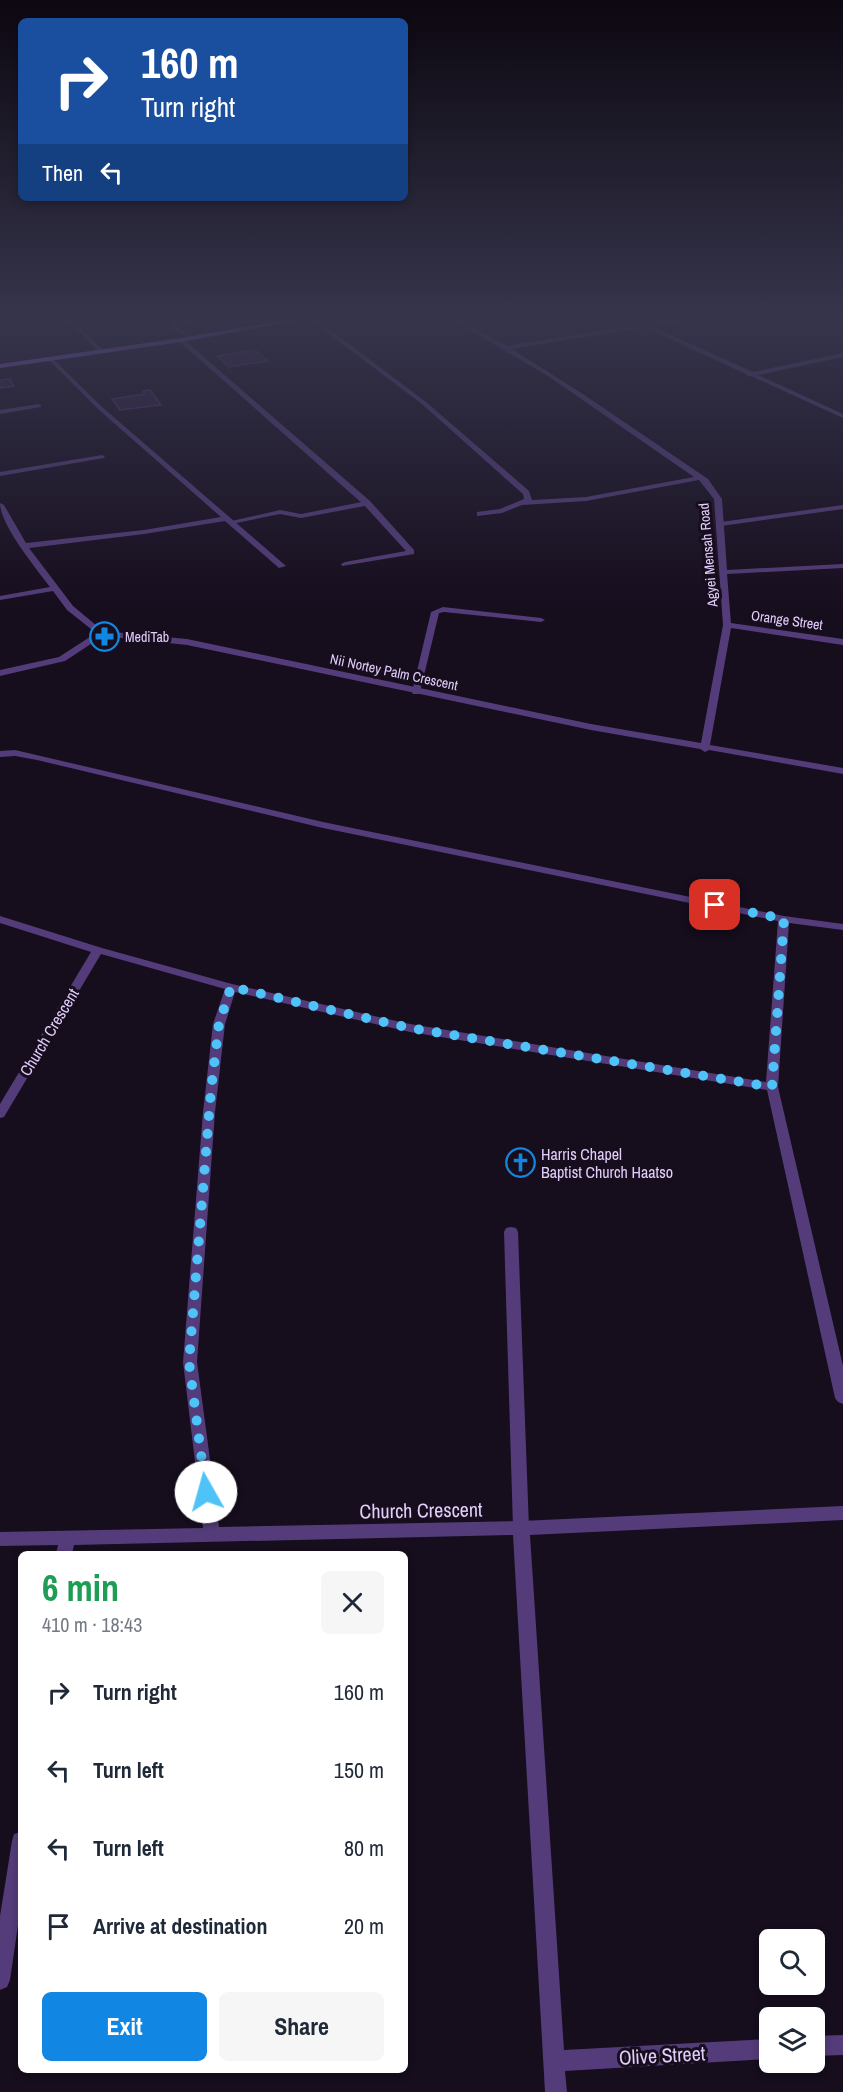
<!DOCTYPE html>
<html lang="en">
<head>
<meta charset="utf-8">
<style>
  :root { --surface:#fff; --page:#f6f6f7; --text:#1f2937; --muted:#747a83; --accent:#1286e3 }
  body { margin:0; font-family:"Archivo Narrow",sans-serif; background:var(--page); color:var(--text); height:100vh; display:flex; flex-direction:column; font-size:22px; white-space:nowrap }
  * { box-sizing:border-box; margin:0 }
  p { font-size:20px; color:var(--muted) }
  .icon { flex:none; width:33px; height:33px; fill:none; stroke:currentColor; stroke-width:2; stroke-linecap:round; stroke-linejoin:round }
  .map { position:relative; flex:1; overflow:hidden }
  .details { position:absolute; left:18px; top:1551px; width:390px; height:522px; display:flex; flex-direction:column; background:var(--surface); border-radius:9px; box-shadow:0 3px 9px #0003 }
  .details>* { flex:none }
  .top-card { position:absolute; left:18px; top:18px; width:390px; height:183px; border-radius:9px; box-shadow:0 3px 9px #0003; background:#1a4fa0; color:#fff; overflow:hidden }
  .controls { position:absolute; left:759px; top:1929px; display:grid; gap:12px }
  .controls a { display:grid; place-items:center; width:66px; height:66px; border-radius:9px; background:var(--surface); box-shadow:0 3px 9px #0003; font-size:30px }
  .pin { position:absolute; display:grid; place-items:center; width:51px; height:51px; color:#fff; margin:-26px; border-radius:12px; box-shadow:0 3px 9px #0006 }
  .me { position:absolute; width:66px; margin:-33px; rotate:353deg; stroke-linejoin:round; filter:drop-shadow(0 0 4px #0008) }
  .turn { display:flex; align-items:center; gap:21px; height:126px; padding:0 24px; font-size:27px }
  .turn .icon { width:78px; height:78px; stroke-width:2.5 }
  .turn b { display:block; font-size:42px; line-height:51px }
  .then { display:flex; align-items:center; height:57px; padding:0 24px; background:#0003; gap:12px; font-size:22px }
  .round { display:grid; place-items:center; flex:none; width:63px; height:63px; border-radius:9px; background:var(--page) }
  .overview { display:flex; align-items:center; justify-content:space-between; height:102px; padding:0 24px }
  h1 { font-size:36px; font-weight:700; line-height:45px; color:#1e9e55 }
  .button { display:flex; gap:12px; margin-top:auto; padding:12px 24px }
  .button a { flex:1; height:69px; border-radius:9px; background:var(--accent); color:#fff; font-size:24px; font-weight:700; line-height:69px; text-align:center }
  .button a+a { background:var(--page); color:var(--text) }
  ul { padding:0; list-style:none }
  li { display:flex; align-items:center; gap:18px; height:78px; padding:0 24px }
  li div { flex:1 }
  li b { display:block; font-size:22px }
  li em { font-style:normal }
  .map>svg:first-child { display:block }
  .building { fill:#2d1b3d; stroke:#4d2f67; stroke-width:1.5 }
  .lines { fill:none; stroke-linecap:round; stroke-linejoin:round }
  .lane { fill:#533c79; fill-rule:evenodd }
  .street { fill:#533c79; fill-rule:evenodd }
  .secondary { fill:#9e6cf4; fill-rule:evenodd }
  .route { stroke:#4fc3f7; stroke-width:10; stroke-dasharray:0 18 }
  .labels { text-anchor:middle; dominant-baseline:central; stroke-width:6; stroke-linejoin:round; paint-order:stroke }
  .far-street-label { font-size:14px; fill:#e2cdfb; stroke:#160d1d }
  .far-poi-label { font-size:14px; fill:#e2cdfb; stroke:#160d1d; text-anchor:start }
  .street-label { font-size:16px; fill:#e2cdfb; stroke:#160d1d }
  .poi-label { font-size:16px; fill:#e2cdfb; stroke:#160d1d; text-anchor:start }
  .near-street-label { font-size:20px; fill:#e2cdfb; stroke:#160d1d }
</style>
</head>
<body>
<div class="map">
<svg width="843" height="2092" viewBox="0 0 843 2092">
  <rect width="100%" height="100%" fill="#160d1d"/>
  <!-- building -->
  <g class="building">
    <path d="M255,350L268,361L229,367L217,356Z"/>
    <path d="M10,379L14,386L0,388V380Z"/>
    <path d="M150,390L161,405L120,410L112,399L145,394L143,391Z"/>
  </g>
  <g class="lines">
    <!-- lane -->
    <g class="lane">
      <path d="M188,318H200L176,324L184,332V334H180L169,323Z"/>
      <path d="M69,320H73L104,351V353H100L69,322Z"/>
      <path d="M39,404L41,405V407L0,414V410Z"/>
      <path d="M102,455L105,457L104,458L0,476V472Z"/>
      <path d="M367,501H370V505L301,518L280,514L231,524L227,522L280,510L301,514Z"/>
      <path d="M843,505V509L721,526L717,524L721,522Z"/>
      <path d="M443,607L541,618L545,620L541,622L444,612L439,613L420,692L419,694H413L412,692L431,612Z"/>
      <path d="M511,1227L516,1228L518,1232L529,1528L527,1533L521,1535L515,1533L513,1528L504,1232L506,1228Z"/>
    </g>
    <!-- street -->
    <g class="street">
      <path d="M260,318H267L276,324L271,325Z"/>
      <path d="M308,318H315L426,402L529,491L532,500L586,497L694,477L548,376L449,318H456L507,346L679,318H692L651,326L753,372L843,353V357L758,375L843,414V418L751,376H747L746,374L644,327L512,349L583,394L708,479L722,499L727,570L843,564V568L727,574L731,623L843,639V645L731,628L710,745L843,768V774L709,750L705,752L700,749L591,730L187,645L103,636L65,661L0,676V670L59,657L96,633L67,610L53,591L0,600V596L50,587C36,568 0,525 0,503L4,505L26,543L144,530L221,517L98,409L49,360L51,357L102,407L286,566L279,568L225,521L144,534L29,548L73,606L103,631L187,639L591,724L701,743L723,625L714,499L699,480L586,501L522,505L502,513L477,516V512L500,509L524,499L523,494L422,404Z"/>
      <path d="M179,339H183L370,501L414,550V554L342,566L341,564L345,562L406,551L364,505L179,341Z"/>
      <path d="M15,750L323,822L784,916L843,924V930L789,923L778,1087L843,1366V1404L838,1402L835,1398L767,1090L410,1032L235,992L225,1024L215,1112L197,1362L219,1527L521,1521L843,1506V1520L530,1535L564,2050L770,2039V2059L565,2071L567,2092H545L513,1535L74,1545L72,1554H56L58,1545L0,1546V1532L203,1528L183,1362L203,1112L213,1024L225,989L101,954L4,1117L0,1118V1104L91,952L0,923V916L102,948L232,984L410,1024L766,1082L778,921L323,828L37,760L15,756L0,757V751Z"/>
      <path d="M21,1832V1905L10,1980L7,1987L0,1990V1916L12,1841L14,1834Z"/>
      <path d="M843,2035V2055L814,2056V2036Z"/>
    </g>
    <!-- secondary -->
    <path class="secondary" d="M296,318H309L181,342L0,368V364L181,338Z"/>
  </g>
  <!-- sky -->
  <linearGradient id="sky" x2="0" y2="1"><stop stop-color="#0c0710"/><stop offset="0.52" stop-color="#36354c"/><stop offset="1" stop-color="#36354c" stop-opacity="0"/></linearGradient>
  <rect width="843" height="611" fill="url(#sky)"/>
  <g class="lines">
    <!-- route -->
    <path class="route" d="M206,1492L189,1362L211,1090L219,1024L231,987L410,1028L772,1087L784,919L715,905"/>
  </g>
  <!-- icons -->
  <defs>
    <symbol id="pharmacy-ring" viewBox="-11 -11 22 22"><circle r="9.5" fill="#160d1d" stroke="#1286e3" stroke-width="1.5"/><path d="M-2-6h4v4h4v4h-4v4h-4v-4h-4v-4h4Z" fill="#1286e3"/></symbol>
    <symbol id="church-ring" viewBox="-11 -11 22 22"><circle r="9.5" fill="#160d1d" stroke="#1286e3" stroke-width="1.5"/><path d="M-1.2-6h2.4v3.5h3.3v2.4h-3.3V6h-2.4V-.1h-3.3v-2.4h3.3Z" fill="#1286e3"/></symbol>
  </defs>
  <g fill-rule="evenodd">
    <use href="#pharmacy-ring" x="88" y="620" width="33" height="33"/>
    <use href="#church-ring" x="504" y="1146" width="33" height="33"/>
  </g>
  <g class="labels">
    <!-- far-street labels -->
    <g class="far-street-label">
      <text transform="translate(708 555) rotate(-95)">Agyei Mensah Road</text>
      <text transform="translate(787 620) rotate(8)">Orange Street</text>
      <text transform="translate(394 672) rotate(12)">Nii Nortey Palm Crescent</text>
    </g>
    <!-- far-poi labels -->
    <g class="far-poi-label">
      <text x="125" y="637">MediTab</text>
    </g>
    <!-- street labels -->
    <g class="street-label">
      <text transform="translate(49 1032) rotate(-59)">Church Crescent</text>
    </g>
    <!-- poi labels -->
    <g class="poi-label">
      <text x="541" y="1154">Harris Chapel<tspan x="541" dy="18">Baptist Church Haatso</tspan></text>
    </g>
    <!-- near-street labels -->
    <g class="near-street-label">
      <text transform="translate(421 1510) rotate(-1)">Church Crescent</text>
      <text transform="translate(662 2055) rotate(-3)">Olive Street</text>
    </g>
  </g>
</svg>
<div class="controls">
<a><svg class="icon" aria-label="search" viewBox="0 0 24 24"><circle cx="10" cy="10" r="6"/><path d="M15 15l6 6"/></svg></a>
<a><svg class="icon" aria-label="layers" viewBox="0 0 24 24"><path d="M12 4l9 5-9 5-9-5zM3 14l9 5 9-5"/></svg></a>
</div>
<div class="pin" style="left:715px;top:905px;background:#d93025"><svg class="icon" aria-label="arrive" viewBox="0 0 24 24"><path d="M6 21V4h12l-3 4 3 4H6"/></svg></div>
<svg class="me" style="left:206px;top:1492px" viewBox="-20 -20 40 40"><circle r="19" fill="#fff"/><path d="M0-13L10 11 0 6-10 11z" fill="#4fc3f7"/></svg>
<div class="top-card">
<div class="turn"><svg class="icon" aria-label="right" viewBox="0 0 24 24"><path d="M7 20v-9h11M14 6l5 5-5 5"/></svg><div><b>160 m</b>Turn right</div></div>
<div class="then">Then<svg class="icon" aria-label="left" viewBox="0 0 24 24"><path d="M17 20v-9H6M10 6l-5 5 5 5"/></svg></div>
</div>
<section class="details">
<div class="overview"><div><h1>6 min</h1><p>410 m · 18:43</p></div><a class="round"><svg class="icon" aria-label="close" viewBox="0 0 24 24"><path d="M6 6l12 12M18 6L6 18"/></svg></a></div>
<ul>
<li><svg class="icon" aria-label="right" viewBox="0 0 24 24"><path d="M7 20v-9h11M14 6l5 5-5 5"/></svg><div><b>Turn right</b></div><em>160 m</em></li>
<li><svg class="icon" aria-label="left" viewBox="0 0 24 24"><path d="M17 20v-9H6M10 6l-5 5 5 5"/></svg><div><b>Turn left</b></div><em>150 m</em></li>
<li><svg class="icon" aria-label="left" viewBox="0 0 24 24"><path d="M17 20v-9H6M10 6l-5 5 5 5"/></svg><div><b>Turn left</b></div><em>80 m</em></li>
<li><svg class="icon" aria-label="arrive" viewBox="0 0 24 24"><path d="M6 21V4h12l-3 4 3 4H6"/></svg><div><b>Arrive at destination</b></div><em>20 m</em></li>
</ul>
<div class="button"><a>Exit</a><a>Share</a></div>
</section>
</div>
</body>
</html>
